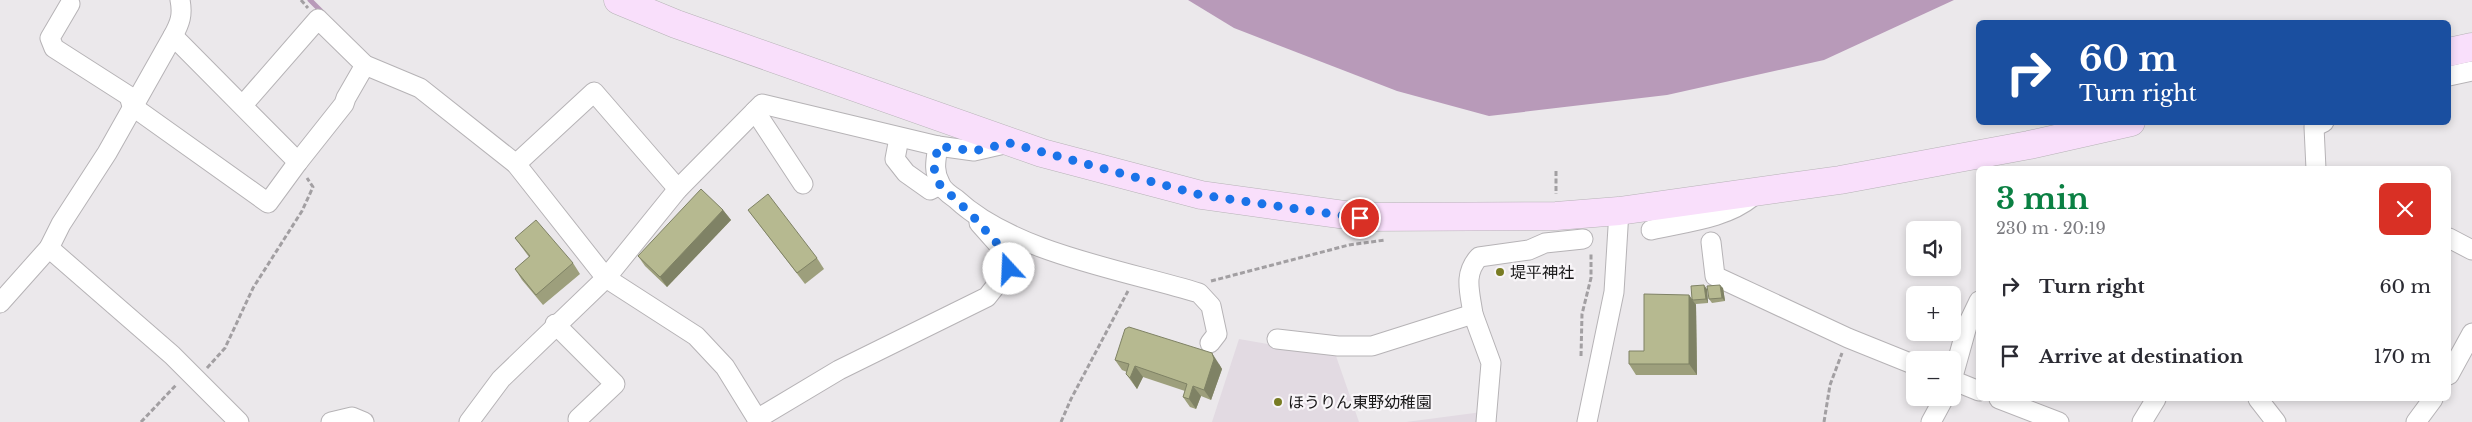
<!DOCTYPE html>
<html lang="en">
<head>
<meta charset="utf-8">
<style>
  :root { --surface:#fff; --page:#f7f7f7; --text:#2b2b33; --muted:#7c7c81; --accent:#0b8043 }
  body { margin:0; font-family:"Libre Baskerville","Noto Sans JP",serif; background:var(--page); color:var(--text); height:100vh; display:flex; flex-direction:column; font-size:19px; white-space:nowrap }
  * { box-sizing:border-box; margin:0 }
  p { font-size:16px; color:var(--muted) }
  .icon { flex:none; width:28px; height:28px; fill:none; stroke:currentColor; stroke-width:2; stroke-linecap:round; stroke-linejoin:round }
  .map { position:relative; flex:1; overflow:hidden }
  .sheet { position:absolute; left:1976px; top:166px; width:475px; height:235px; display:flex; flex-direction:column; background:var(--surface); border-radius:8px; box-shadow:0 2px 8px #0003 }
  .sheet>* { flex:none }
  .hud { position:absolute; left:1976px; top:20px; width:475px; height:105px; border-radius:8px; box-shadow:0 2px 8px #0003; background:#1a4fa0; color:#fff; overflow:hidden }
  .buttons { position:absolute; left:1906px; top:221px; display:grid; gap:10px }
  .buttons a { display:grid; place-items:center; width:55px; height:55px; border-radius:8px; background:var(--surface); box-shadow:0 2px 8px #0003; font-size:25px }
  .pin { position:absolute; display:grid; place-items:center; width:42px; height:42px; color:#fff; margin:-21px; border:2px solid #fff; border-radius:50%; box-shadow:0 1px 5px #0007 }
  .me { position:absolute; width:55px; margin:-28px; rotate:340deg; stroke-linejoin:round; filter:drop-shadow(0 0 4px #0008) }
  .turn { display:flex; align-items:center; gap:18px; height:105px; padding:0 20px; font-size:22px }
  .turn .icon { width:65px; height:65px; stroke-width:2.5 }
  .turn b { display:block; font-size:35px; line-height:42px }
  .round { display:grid; place-items:center; flex:none; width:52px; height:52px; border-radius:8px; background:var(--page) }
  .summary { display:flex; align-items:center; justify-content:space-between; height:85px; padding:0 20px }
  h1 { font-size:30px; font-weight:700; line-height:38px; color:var(--accent) }
  ul { padding:0; list-style:none }
  li { display:flex; align-items:center; gap:15px; height:70px; padding:0 20px }
  li div { flex:1 }
  li b { display:block; font-size:19px }
  li em { font-style:normal }
  .map>svg:first-child { display:block }
  .built { fill:#e2dae2 }
  .water { fill:#b89ab9 }
  .lines { fill:none; stroke-linecap:round; stroke-linejoin:round }
  .stream { stroke:#b89ab9; stroke-width:5 }
  .street-casing { stroke:#b6b3b6; stroke-width:21 }
  .secondary-casing { stroke:#b6b3b6; stroke-width:29 }
  .path { stroke:#a29fa2; stroke-width:3; stroke-dasharray:5 2.5; stroke-linecap:butt }
  .street { stroke:#fff; stroke-width:19 }
  .secondary { stroke:#f9dffb; stroke-width:28 }
  .wall { fill:#9d9f7c }
  .shaded-wall { fill:#7f8265 }
  .building { fill:#b6b990; stroke:#7f8265 }
  .route { stroke:#1a73e8; stroke-width:9; stroke-dasharray:0 16.2 }
  .poi-dot { fill:#787b23; stroke:#f8f5f8; stroke-width:2 }
  .labels { text-anchor:middle; dominant-baseline:central; stroke-width:4.5; stroke-linejoin:round; paint-order:stroke }
  .poi-label { font-size:16px; fill:#191819; stroke:#f8f5f8; text-anchor:start }
</style>
</head>
<body>
<div class="map">
<svg width="2472" height="422" viewBox="0 0 2472 422">
  <rect width="100%" height="100%" fill="#ebe8eb"/>
  <!-- built -->
  <g class="built">
    <path d="M1239,339L1336,356L1359,422H1212Z"/>
    <path d="M1482,412L1481,422H1406Z"/>
  </g>
  <!-- water -->
  <path class="water" d="M1188,0H1954L1824,60L1667,95L1489,116L1397,91L1234,28Z"/>
  <g class="lines">
    <!-- stream -->
    <path class="stream" d="M310,0L324,14"/>
    <defs>
      <g id="street">
        <path d="M70,4L50,38L54,48L129,96L132,106L268,203L298,162L344,104L346,98L365,65"/>
        <path d="M173,36L298,162"/>
        <path d="M2449,76L2472,71"/>
        <path d="M243,105L318,19L365,65L420,88L516,164L606,278L696,336L725,367L759,422"/>
        <path d="M755,111L803,184"/>
        <path d="M899,138L895,159L906,173L930,190L940,185"/>
        <path d="M938,146C936,160 933,170 940,183C942,189 950,195 956,199C1014,253 1124,270 1199,293L1211,306L1217,334L1210,343"/>
        <path d="M516,164L594,92L678,189"/>
        <path d="M2316,169L2314,127L2324,122"/>
        <path d="M1651,230C1685,222 1725,219 1752,197"/>
        <path d="M2449,238L2472,250"/>
        <path d="M1711,242L1715,276L1848,338L1915,365"/>
        <path d="M49,248L172,355L239,422"/>
        <path d="M0,303L49,248L61,224L107,153L173,36C180,23 183,15 180,0"/>
        <path d="M1473,314C1470,292 1463,274 1479,257L1529,250L1545,243L1583,239"/>
        <path d="M555,324L615,384L578,419"/>
        <path d="M1277,339L1338,346H1372L1473,314L1491,363L1486,422"/>
        <path d="M2449,375L2472,333"/>
        <path d="M1952,380L1967,326L1979,301"/>
        <path d="M1952,380L1979,391"/>
        <path d="M1999,399L2059,422"/>
        <path d="M2258,399L2276,422"/>
        <path d="M757,419L839,370L987,297L1009,269L1011,259L979,223"/>
        <path d="M331,422L352,417L364,422"/>
        <path d="M469,422L501,379L606,278L678,189L762,104L938,146L974,151L1009,143"/>
        <path d="M1587,422L1614,292L1619,211"/>
        <path d="M1931,422L1944,398"/>
        <path d="M2142,422L2156,399"/>
        <path d="M2416,422L2433,399"/>
      </g>
      <g id="secondary">
        <path d="M618,0L676,24L1042,153L1201,195L1360,217L1556,216L1619,211L1840,180L2029,145L2131,122"/>
        <path d="M2449,52L2472,47"/>
      </g>
    </defs>
    <!-- street casing -->
    <use href="#street" class="street-casing"/>
    <!-- secondary casing -->
    <use href="#secondary" class="secondary-casing"/>
    <!-- path -->
    <g class="path">
      <path d="M301,0L308,8"/>
      <path d="M1556,171V194"/>
      <path d="M1211,281L1349,245L1385,240"/>
      <path d="M1581,356L1582,314L1591,278V253"/>
      <path d="M207,368L225,348L253,288L302,211L313,187L307,178"/>
      <path d="M141,422L177,384"/>
      <path d="M1061,422L1071,399L1128,291"/>
      <path d="M1824,422L1830,385L1842,353"/>
    </g>
    <!-- street -->
    <use href="#street" class="street"/>
    <!-- secondary -->
    <use href="#secondary" class="secondary"/>
  </g>
  <!-- wall -->
  <g class="wall">
    <path d="M723,210L731,220L667,287L645,266L638,256Z"/>
    <path d="M748,210L817,258L824,269L805,284Z"/>
    <path d="M515,238L573,263L580,274L543,305L522,280L515,269L529,257Z"/>
    <path d="M1723,288L1725,301L1712,303L1709,299Z"/>
    <path d="M1707,289L1708,303L1696,304V305L1697,375H1636L1629,364L1644,351L1689,295L1692,299Z"/>
    <path d="M1115,360L1219,364L1222,369L1211,400L1201,396L1196,409L1190,407L1183,397L1185,391L1143,377L1137,389L1126,374L1127,372L1122,370Z"/>
  </g>
  <!-- shaded-wall -->
  <g class="shaded-wall">
    <path d="M723,210L731,220L667,287L660,277Z"/>
    <path d="M1704,285L1707,289L1708,303L1706,299Z"/>
    <path d="M1720,285L1723,288L1725,301L1722,298Z"/>
    <path d="M1689,295L1696,305L1697,375L1689,364Z"/>
    <path d="M1212,353L1219,364L1222,369L1211,400L1204,390Z"/>
    <path d="M1135,366L1143,377L1137,389L1130,378Z"/>
    <path d="M1193,386L1201,396L1196,409L1189,399Z"/>
  </g>
  <!-- building -->
  <g class="building">
    <path d="M701,189L723,210L660,277L638,256Z"/>
    <path d="M768,194L817,258L797,273L748,210Z"/>
    <path d="M536,220L573,263L536,295L515,269L530,256L515,238Z"/>
    <path d="M1704,285L1706,299L1693,300L1692,299L1691,286Z"/>
    <path d="M1720,285L1722,298L1709,299L1707,286Z"/>
    <path d="M1644,294L1689,295V364H1629V351H1644Z"/>
    <path d="M1129,327L1212,353L1214,359L1204,390L1193,386L1189,399L1183,397L1187,384L1135,366L1130,378L1126,374L1129,364L1115,360L1125,329Z"/>
  </g>
  <g class="lines">
    <!-- route -->
    <path class="route" d="M1009,269L1011,259L970,213L940,185L934,168L938,146L974,151L1009,143L1201,195L1360,218"/>
  </g>
  <!-- markers -->
  <g class="poi-dot">
    <circle cx="1500" cy="272" r="5"/>
    <circle cx="1278" cy="402" r="5"/>
  </g>
  <g class="labels">
    <!-- poi labels -->
    <g class="poi-label">
      <text x="1510" y="272">堤平神社</text>
      <text x="1288" y="402">ほうりん東野幼稚園</text>
    </g>
  </g>
</svg>
<div class="buttons">
<a><svg class="icon" aria-label="sound" viewBox="0 0 24 24"><path d="M4 9h4l5-4v14l-5-4H4zM17 9q2 3 0 6"/></svg></a>
<a>+</a>
<a>−</a>
</div>
<div class="pin" style="left:1360px;top:218px;background:#d93025"><svg class="icon" aria-label="arrive" viewBox="0 0 24 24"><path d="M6 21V4h12l-3 4 3 4H6"/></svg></div>
<svg class="me" style="left:1009px;top:269px" viewBox="-20 -20 40 40"><circle r="19" fill="#fff"/><path d="M0-13L10 11 0 6-10 11z" fill="#1a73e8"/></svg>
<div class="hud">
<div class="turn"><svg class="icon" aria-label="right" viewBox="0 0 24 24"><path d="M7 20v-9h11M14 6l5 5-5 5"/></svg><div><b>60 m</b>Turn right</div></div>
</div>
<section class="sheet">
<div class="summary"><div><h1>3 min</h1><p>230 m · 20:19</p></div><a class="round" style="background:#d93025;color:#fff"><svg class="icon" aria-label="close" viewBox="0 0 24 24"><path d="M6 6l12 12M18 6L6 18"/></svg></a></div>
<ul>
<li><svg class="icon" aria-label="right" viewBox="0 0 24 24"><path d="M7 20v-9h11M14 6l5 5-5 5"/></svg><div><b>Turn right</b></div><em>60 m</em></li>
<li><svg class="icon" aria-label="arrive" viewBox="0 0 24 24"><path d="M6 21V4h12l-3 4 3 4H6"/></svg><div><b>Arrive at destination</b></div><em>170 m</em></li>
</ul>
</section>
</div>
</body>
</html>
